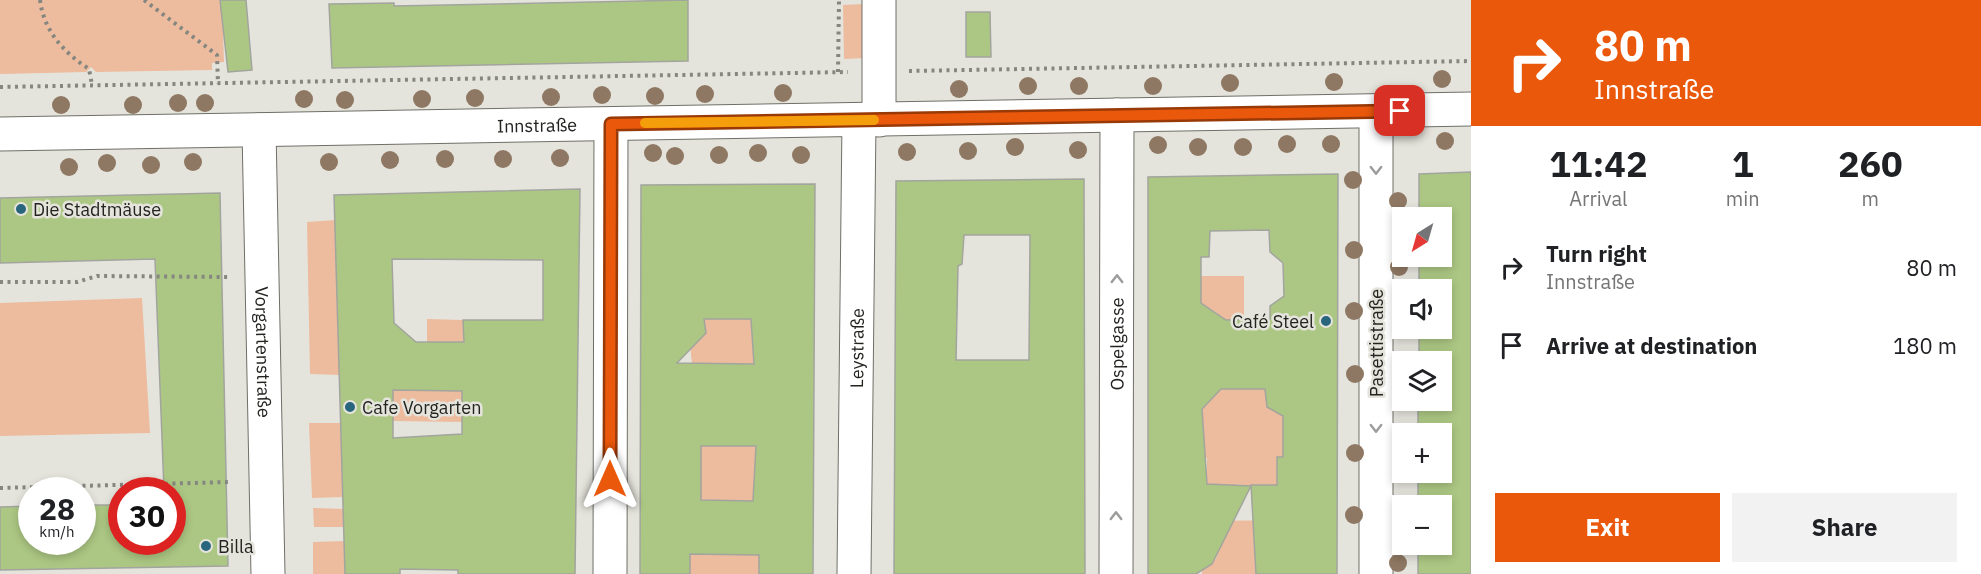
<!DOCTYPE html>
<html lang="en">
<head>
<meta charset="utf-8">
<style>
  :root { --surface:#fff; --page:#f2f2f2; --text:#202124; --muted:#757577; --accent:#ea580c }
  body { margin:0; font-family:"IBM Plex Sans",sans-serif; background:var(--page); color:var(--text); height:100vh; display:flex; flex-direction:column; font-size:22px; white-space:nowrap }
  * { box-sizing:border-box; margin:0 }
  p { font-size:20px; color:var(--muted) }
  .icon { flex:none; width:33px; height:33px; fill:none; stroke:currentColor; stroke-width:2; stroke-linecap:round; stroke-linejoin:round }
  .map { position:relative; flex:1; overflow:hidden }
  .side { display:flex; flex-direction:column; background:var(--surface); width:510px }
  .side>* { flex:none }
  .top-card { background:#ea580c; color:#fff; overflow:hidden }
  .needle { width:39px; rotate:217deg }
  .controls { position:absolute; left:1392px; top:207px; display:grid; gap:12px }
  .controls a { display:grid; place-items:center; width:60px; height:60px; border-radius:0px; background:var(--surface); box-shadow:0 3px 9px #0003; font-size:30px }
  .speed { position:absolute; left:18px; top:477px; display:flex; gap:12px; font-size:30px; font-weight:700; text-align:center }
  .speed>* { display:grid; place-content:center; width:78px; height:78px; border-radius:50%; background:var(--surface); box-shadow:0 3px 9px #0003; line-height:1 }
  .speed small { font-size:15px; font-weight:400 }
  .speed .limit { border:9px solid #d22; background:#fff; color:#111 }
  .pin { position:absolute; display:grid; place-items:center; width:51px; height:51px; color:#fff; margin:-26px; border-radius:12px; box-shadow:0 3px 9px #0006 }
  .me { position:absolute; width:66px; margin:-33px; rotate:0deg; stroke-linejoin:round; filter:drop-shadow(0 0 4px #0008) }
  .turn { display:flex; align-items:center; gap:21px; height:126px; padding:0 24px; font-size:27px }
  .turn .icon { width:78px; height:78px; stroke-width:2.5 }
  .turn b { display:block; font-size:42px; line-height:51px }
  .eta { display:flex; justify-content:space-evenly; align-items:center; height:102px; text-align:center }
  .eta b { font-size:36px; font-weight:700; line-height:42px }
  .button { display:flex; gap:12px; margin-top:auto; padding:12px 24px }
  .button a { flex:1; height:69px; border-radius:0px; background:var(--accent); color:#fff; font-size:24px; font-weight:700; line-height:69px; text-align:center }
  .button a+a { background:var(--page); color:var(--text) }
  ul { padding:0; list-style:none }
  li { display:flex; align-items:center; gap:18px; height:78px; padding:0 24px }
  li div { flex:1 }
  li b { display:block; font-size:22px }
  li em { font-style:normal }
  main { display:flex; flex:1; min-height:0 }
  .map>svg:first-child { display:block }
  .green { fill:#edbb9d }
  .building { fill:#acc783; stroke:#a2a59e; stroke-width:1.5; fill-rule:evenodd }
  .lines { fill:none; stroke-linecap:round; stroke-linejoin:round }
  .minor-casing { stroke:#6f6f68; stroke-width:35 }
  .major-casing { stroke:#6f6f68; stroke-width:35 }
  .path { stroke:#868680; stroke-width:4; stroke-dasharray:3 4.5; stroke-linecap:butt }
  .minor { stroke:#fff; stroke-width:33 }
  .major { stroke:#fff; stroke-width:33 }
  .tree { fill:#8f7863 }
  .oneway { stroke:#9c9c9b }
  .route-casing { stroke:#983908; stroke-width:15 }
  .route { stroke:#ea580c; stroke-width:10 }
  .slow { stroke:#f59e0b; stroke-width:10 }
  .poi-dot { fill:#29667d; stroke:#e5e4dc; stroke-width:2 }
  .labels { text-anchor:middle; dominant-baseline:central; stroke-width:5; stroke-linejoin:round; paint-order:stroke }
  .street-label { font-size:18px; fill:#232320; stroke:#e5e4dc }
  .poi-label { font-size:18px; fill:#232320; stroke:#e5e4dc; text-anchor:start }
</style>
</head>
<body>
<main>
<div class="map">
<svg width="1471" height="574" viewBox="0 0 1471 574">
  <rect width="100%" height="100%" fill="#e5e4dc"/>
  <!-- green -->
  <g class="green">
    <path d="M0,0H222L224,62L212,63V70L96,72L91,67L86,72L0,74Z"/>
    <path d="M864,4L865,58L844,59L843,5Z"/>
    <path d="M336,220L341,375L310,374L307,222Z"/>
    <path d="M737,233L761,364H692L690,344L706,333L705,325L696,321Z"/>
    <path d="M1201,276H1244V320H1218L1217,313L1209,308H1201Z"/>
    <path d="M142,298L150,433L0,436V303Z"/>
    <path d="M427,319L463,320L464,342H427Z"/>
    <path d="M393,374L409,391H462V422L393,421Z"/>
    <path d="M1284,386L1271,392L1266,399L1267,407L1283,411V457H1277L1282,493C1256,483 1228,482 1201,491L1202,475H1207V458L1202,457L1200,401H1210L1215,395L1216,389Z"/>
    <path d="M309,423H341L344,497L312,498Z"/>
    <path d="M695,446H759V470L754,475V483L761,490L754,502L702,501L697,497V488L701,485V474L695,470Z"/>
    <path d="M313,508L345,509L346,527H314Z"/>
    <path d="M1283,520L1255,556L1256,574H1202V567L1216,559L1219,548L1202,521Z"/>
    <path d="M690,529L726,554L759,555V574H690Z"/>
    <path d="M346,541L345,574H313V542Z"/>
  </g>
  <!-- building -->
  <g class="building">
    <path d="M220,0H246L252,70L228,72Z"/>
    <path d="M688,0V61L332,68L329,4L394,3V6Z"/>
    <path d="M966,12H990L991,57H966Z"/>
    <path d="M1471,172V574H1418V544H1442V506H1418V472H1442V434H1418V400H1442V362H1419V328H1442V290H1419V256H1442V218H1419V174Z"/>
    <path d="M1338,174L1337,574H1256L1251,485H1277V457H1283V416L1267,407L1265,389H1221L1202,409L1207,484L1251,486L1212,564L1196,574H1148V177ZM1269,230L1270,252L1283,263L1284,296L1270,306V319L1226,320L1201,303V257H1209L1210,231Z"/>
    <path d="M1084,179L1085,574H894L896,181ZM964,235H1030L1029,360H956L958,266L962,264Z"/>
    <path d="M815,184L813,574H759V555L690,554V574H640L641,185ZM704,319H751L754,364L677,363L706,333ZM701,446H756L753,501L701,500Z"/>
    <path d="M580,189L575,574H458V570L400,569V574H345L334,195ZM392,259L543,260V320H463L464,342H416L394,323ZM393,390L462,391V434L393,438Z"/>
    <path d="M220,193L228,566L0,570V507L32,506V542H82V505H122V542H172V490H164L155,259L0,263V198Z"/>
  </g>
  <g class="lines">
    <defs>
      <g id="minor">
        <path d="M879,0V120"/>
        <path id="s1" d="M259,130L268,574"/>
        <path d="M610,574L611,124"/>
        <path id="s2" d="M854,574L859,120"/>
        <path id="s3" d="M1116,574L1117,115"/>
        <path d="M1376,574V111"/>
      </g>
      <g id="major">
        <path id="s4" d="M0,134L1471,109"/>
      </g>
    </defs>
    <!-- minor casing -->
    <use href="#minor" class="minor-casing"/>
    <!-- major casing -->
    <use href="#major" class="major-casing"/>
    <!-- path -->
    <g class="path">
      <path d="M40,0C44,31 63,52 89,69L92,85"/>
      <path d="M144,0L217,55L218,84"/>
      <path d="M909,71L1471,61"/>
      <path d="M838,72L839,0"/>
      <path d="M0,87L848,72"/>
      <path d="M0,282H77L97,276L229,277"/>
      <path d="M0,488L231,482"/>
    </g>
    <!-- minor -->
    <use href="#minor" class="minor"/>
    <!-- major -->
    <use href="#major" class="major"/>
  </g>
  <!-- trees -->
  <g class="tree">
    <circle cx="1442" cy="79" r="9"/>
    <circle cx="1334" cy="82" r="9"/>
    <circle cx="1230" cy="83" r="9"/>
    <circle cx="1028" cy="86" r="9"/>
    <circle cx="1079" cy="86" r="9"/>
    <circle cx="1153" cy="86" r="9"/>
    <circle cx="959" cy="89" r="9"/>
    <circle cx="783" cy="93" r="9"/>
    <circle cx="705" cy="94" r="9"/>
    <circle cx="602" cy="95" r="9"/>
    <circle cx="655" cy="96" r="9"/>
    <circle cx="551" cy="97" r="9"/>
    <circle cx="475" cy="98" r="9"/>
    <circle cx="304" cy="99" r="9"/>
    <circle cx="422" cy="99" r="9"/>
    <circle cx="345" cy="100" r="9"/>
    <circle cx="178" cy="103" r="9"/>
    <circle cx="205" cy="103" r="9"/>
    <circle cx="61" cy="105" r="9"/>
    <circle cx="133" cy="105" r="9"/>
    <circle cx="1445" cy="141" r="9"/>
    <circle cx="1287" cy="144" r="9"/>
    <circle cx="1331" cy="144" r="9"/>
    <circle cx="1158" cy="145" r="9"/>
    <circle cx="1015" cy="147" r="9"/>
    <circle cx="1198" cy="147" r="9"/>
    <circle cx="1243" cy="147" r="9"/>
    <circle cx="1078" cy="150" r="9"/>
    <circle cx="968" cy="151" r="9"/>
    <circle cx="907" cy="152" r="9"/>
    <circle cx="653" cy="153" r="9"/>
    <circle cx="758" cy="153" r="9"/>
    <circle cx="719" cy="155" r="9"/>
    <circle cx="801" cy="155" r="9"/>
    <circle cx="675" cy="156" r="9"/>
    <circle cx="560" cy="158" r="9"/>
    <circle cx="445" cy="159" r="9"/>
    <circle cx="503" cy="159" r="9"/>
    <circle cx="390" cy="160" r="9"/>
    <circle cx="193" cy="162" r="9"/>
    <circle cx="329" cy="162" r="9"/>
    <circle cx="107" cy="163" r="9"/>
    <circle cx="151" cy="165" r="9"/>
    <circle cx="69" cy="167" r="9"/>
    <circle cx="1353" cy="180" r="9"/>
    <circle cx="1398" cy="201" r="9"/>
    <circle cx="1354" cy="250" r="9"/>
    <circle cx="1399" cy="267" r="9"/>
    <circle cx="1354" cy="311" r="9"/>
    <circle cx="1355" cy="374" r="9"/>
    <circle cx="1355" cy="453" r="9"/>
    <circle cx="1354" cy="515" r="9"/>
    <circle cx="1398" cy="563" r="9"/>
  </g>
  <!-- one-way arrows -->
  <defs><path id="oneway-chevron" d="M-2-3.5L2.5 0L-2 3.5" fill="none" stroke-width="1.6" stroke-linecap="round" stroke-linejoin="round" transform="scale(1.5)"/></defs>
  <g class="oneway">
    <use href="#oneway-chevron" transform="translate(1376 170) rotate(90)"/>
    <use href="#oneway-chevron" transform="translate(1117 279) rotate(-90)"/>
    <use href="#oneway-chevron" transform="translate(1376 428) rotate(90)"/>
    <use href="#oneway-chevron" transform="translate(1116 516) rotate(-90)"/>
  </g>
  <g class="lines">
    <defs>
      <path id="route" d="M610,479L611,124L1400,111"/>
    </defs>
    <!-- route casing -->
    <use href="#route" class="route-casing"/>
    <!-- route -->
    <use href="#route" class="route"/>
    <!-- slow -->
    <path class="slow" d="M645,123L874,120"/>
  </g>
  <!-- markers -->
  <g class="poi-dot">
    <circle cx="21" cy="209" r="6"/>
    <circle cx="1326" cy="321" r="6"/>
    <circle cx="350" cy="407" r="6"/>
    <circle cx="206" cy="546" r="6"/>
  </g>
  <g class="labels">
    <!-- street labels -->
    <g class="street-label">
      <text stroke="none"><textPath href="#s4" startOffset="537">Innstraße</textPath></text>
      <text transform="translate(1376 343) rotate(-90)">Pasettistraße</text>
      <text stroke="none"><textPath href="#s3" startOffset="230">Ospelgasse</textPath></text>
      <text stroke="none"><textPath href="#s2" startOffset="226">Leystraße</textPath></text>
      <text stroke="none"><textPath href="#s1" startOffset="222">Vorgartenstraße</textPath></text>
    </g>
    <!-- poi labels -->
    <g class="poi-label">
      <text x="33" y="209">Die Stadtmäuse</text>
      <text x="1314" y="321" text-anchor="end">Café Steel</text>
      <text x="362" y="407">Cafe Vorgarten</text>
      <text x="218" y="546">Billa</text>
    </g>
  </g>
</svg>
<div class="controls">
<a><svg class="needle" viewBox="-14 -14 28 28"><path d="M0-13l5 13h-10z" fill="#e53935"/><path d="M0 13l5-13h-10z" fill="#757577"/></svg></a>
<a><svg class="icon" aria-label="sound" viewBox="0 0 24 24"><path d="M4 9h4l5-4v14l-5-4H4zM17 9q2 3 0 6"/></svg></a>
<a><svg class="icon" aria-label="layers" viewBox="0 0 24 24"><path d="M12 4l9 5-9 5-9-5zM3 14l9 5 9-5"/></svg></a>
<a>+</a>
<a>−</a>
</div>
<div class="speed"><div>28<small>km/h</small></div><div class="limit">30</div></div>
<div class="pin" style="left:1400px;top:111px;background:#d93025"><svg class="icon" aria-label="arrive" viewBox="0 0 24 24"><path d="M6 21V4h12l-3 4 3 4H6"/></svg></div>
<svg class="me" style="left:610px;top:479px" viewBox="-20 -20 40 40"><path d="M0-17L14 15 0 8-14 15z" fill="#ea580c" stroke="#fff" stroke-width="4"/></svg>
</div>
<section class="side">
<div class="top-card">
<div class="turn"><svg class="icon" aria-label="right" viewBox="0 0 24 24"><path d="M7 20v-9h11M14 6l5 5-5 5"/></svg><div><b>80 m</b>Innstraße</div></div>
</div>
<div class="eta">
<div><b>11:42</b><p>Arrival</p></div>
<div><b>1</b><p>min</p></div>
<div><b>260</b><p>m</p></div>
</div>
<ul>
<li><svg class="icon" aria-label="right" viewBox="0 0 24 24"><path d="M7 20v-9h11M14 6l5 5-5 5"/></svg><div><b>Turn right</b><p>Innstraße</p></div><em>80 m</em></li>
<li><svg class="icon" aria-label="arrive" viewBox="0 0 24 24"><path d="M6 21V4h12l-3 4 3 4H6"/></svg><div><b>Arrive at destination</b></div><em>180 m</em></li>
</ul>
<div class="button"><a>Exit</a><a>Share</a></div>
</section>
</main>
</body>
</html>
